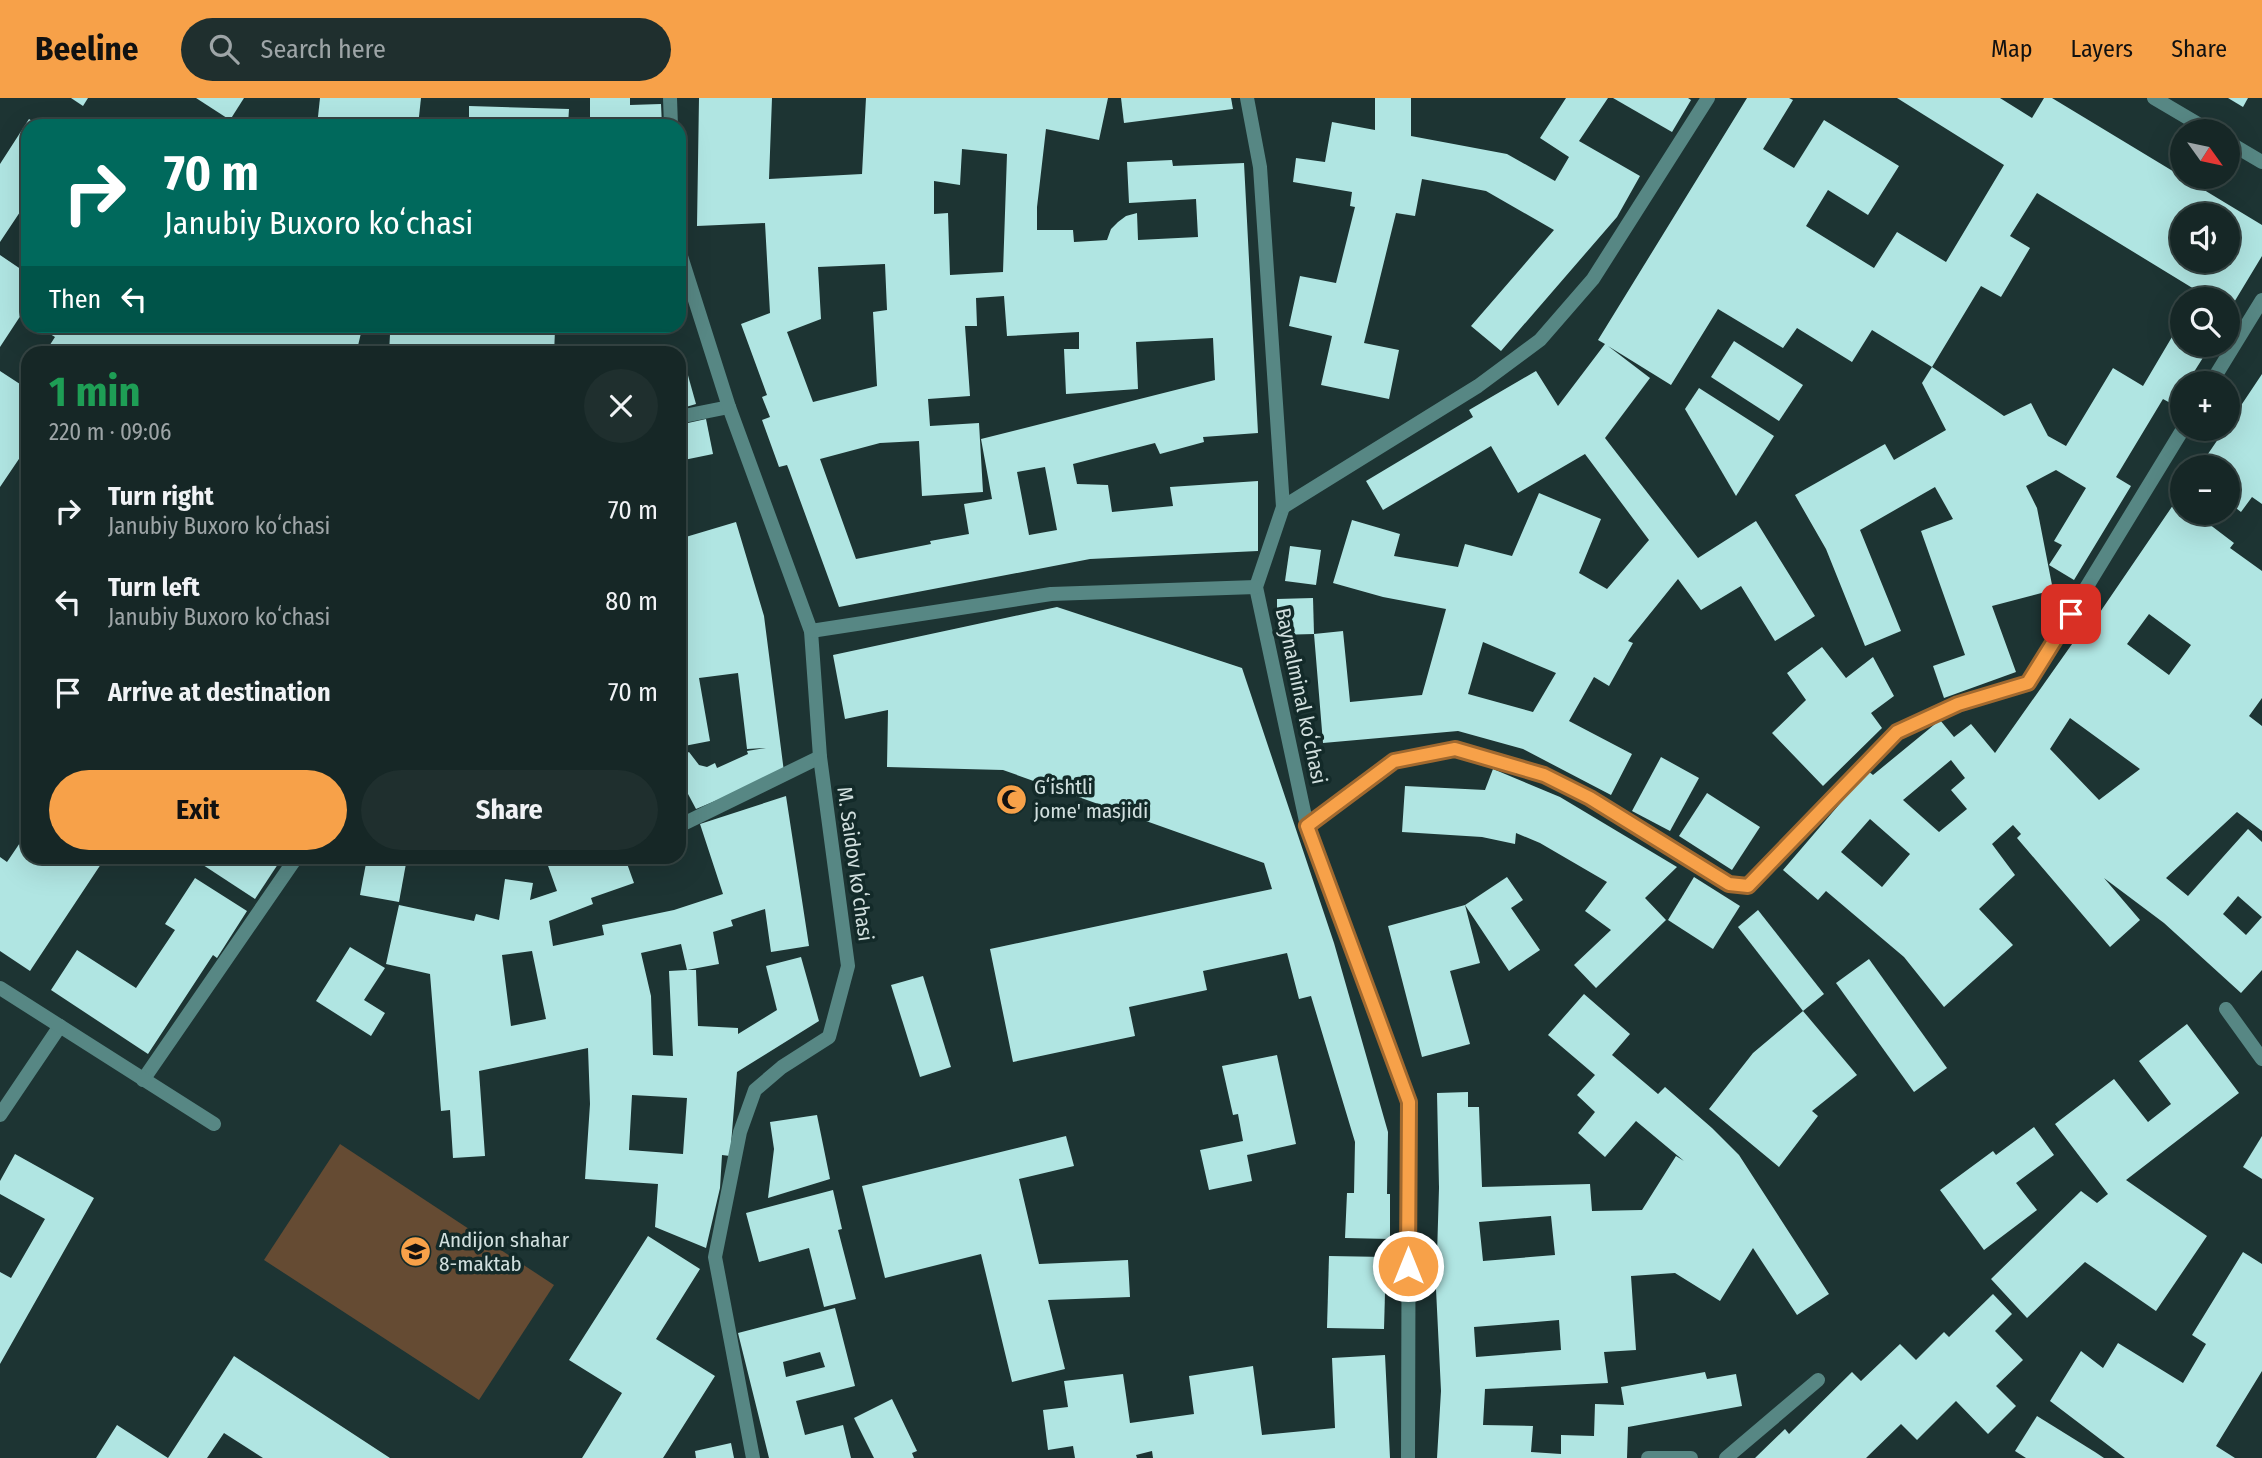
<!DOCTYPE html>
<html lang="en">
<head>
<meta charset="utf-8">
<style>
  :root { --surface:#162726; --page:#1f2f2e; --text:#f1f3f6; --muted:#9ea5a7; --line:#354443; --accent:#f7a149 }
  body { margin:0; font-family:"Fira Sans Condensed",sans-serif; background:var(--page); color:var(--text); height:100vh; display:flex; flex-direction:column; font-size:26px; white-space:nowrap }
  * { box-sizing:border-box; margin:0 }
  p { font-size:23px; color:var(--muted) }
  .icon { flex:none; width:38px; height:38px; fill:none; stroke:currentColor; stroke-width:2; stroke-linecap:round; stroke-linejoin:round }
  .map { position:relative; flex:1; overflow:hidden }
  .sheet { position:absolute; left:21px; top:248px; width:665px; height:518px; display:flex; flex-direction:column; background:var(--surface); border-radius:21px; box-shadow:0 7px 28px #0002,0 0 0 2px var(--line) }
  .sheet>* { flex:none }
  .hud { position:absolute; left:21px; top:21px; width:665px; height:214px; border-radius:21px; box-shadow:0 7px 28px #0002,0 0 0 2px var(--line); background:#00695c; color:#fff; overflow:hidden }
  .needle { width:46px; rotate:123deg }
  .fabs { position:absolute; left:2170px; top:21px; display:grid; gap:14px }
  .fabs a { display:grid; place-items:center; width:70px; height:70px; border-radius:50%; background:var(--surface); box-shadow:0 7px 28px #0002,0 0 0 2px var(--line); font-size:35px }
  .pin { position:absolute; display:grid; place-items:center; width:60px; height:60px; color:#fff; margin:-30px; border-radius:14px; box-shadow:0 4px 10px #0006 }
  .me { position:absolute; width:77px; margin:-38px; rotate:0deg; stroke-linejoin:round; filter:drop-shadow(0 0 5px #0008) }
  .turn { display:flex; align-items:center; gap:24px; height:147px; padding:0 28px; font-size:32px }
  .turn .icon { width:91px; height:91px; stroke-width:2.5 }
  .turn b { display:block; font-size:49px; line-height:60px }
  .then { display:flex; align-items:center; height:66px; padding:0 28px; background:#0003; gap:14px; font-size:26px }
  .round { display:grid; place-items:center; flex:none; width:74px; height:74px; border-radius:37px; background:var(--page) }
  .head { display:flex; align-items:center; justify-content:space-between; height:119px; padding:0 28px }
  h1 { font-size:42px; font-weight:700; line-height:52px; color:#1e9e55 }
  .primary-button { display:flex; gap:14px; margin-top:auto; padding:14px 28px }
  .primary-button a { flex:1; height:80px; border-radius:42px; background:var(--accent); color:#111; font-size:28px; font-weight:700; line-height:80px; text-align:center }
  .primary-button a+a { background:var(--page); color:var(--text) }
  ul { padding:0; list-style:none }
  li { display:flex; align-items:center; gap:21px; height:91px; padding:0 28px }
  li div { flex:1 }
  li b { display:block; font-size:26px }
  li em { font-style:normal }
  header { display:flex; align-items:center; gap:42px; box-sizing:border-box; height:98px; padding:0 35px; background:var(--accent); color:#111 }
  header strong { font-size:33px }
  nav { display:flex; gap:38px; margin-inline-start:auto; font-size:24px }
  .search { width:490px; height:63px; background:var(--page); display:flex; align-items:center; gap:18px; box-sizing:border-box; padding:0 24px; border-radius:38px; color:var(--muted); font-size:26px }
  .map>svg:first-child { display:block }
  .green { fill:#654b33 }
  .building { fill:#b0e5e2; fill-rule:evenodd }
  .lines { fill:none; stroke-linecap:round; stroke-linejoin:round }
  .lane { stroke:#578784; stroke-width:14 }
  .street { stroke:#578784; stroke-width:14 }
  .route-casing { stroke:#a1692f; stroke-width:18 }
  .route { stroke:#f7a149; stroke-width:12 }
  .labels { text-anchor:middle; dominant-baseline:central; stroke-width:7; stroke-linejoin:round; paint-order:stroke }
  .street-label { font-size:21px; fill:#d2e0df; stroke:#132a29 }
  .poi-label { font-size:21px; fill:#d2e0df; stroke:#132a29; text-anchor:start }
</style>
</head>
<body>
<header>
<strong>Beeline</strong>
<div class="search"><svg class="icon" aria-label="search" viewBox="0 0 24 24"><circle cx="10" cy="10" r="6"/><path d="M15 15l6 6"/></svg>Search here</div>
<nav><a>Map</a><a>Layers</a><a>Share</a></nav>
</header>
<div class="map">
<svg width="2262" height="1360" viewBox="0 0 2262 1360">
  <rect width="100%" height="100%" fill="#1d3433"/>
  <!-- green -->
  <path class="green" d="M340,1046L554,1187L479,1302L264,1162Z"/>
  <!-- building -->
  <g class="building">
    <path d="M71,0H88L83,8Z"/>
    <path d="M196,0H244L230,22Z"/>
    <path d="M320,0H421L418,28H317Z"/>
    <path d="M590,0H630V7L661,6L662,28H590Z"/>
    <path d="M699,0H772L769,81L862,76L866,0H1108L1099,42L1046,31L1037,109V132H1073L1074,144L1107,142L1111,131L1118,124L1126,118L1137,115L1138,142L1198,139L1196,101L1129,105L1127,64L1172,62L1173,68L1244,65L1258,335L1203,339L1204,344L1160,356L1155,345L1073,366L1077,386L1108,387L1112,414L1173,408L1170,389L1258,383V453L1090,461L839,509L789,372L787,367L779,369L762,322L770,319L762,299L767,297L741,226L770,215L765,125L697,128ZM962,51L1007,56L1003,174L950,177L948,115L934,116V83L960,87ZM885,166L887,212L873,214L877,288L813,304L787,234L821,221L818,169ZM1004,198L1007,238L1079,234V251H1064L1066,296L1138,291L1136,244L1213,240L1215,282L981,341L992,401L964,406L969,436L930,443L931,446L856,461L820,361L880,345L919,343L922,398L983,394L979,325L930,328L928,301L970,298L965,228H977L976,200ZM1045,369L1057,432L1029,437L1017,374Z"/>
    <path d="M1121,0H1231L1233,11L1124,25Z"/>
    <path d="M1375,0H1411V38L1507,56L1555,83L1569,59L1540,40L1566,0H1608L1579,43L1640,78L1617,119L1501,253L1471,228L1554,132L1486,93L1422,81L1415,118L1396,115L1364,245L1399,252L1389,301L1321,287L1332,238L1289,228L1300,178L1336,185L1355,109L1350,108L1352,94L1293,84L1296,60L1325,64L1332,24L1375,32Z"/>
    <path d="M1613,0H1688L1691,2L1672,34Z"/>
    <path d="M1747,0H1789L1793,2L1763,51L1794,70L1824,22L1899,68L1868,117L1828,92L1806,128L1874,170L1897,134L1946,164L2004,67L1897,0H2000L2032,20L2044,0H2052L2262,127V158L2230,211L2231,213L2228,218V201H2195L2199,194L2037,95L2010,138L2030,150L2001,199L1981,188L1932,269L2004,318L2031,305L2048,338L2066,348L2113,270L2143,288L2182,222V247H2211L2187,285H2182V294L2174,307L2163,301L2116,379L2131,388L2074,482L2049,467L2062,447L2054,443L2086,390L2056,372L2026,388L2037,410L2053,492L1992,508L2016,574L1944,600L1933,568L1965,557L1921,433L1953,421L1935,389L1860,432L1901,533L1865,548L1826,451L1795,397L1885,346L1894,362L1946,332L1922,285L1932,269L1872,232L1852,264L1797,230L1783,250L1718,211L1671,287L1608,248L1650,280L1605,340L1698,460L1756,423L1815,518L1775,543L1741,488L1701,512L1678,481L1628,543L1633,545L1609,588L1594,579L1569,623L1632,656L1611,697L1523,651L1458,633L1323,645L1314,536L1343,533L1350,604L1422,597L1446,511L1383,499L1333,485L1352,422L1400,436L1394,458L1458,469L1465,446L1512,458L1539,395L1601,421L1579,475L1607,491L1649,442L1585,356L1518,395L1491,348L1383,412L1366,383L1473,319L1469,312L1536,273L1558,308L1605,246L1598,242ZM2182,117H2228V163H2182ZM1483,544L1556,575L1533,614L1468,596Z"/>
    <path d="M2228,0H2248L2243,9Z"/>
    <path d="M469,8L569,11L568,28H469Z"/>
    <path d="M29,21L40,28H28V102L0,144V66Z"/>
    <path d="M0,157L28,176V222L21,217L0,249Z"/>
    <path d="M37,228H107L112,231L114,228H532V231L555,232L554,256H389L390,236L361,235L356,256H44L55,239Z"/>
    <path d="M1734,243L1803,287L1779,323L1711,279Z"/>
    <path d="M682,256L696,306L679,311V257Z"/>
    <path d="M0,273L23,288L28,279V354L25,352L0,389Z"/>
    <path d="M2262,276V406L2252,399L2241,414L2228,404V369H2199L2225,331H2228V327Z"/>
    <path d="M1699,290L1774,338L1736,398L1685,311Z"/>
    <path d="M706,321L713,356L679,363V327Z"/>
    <path d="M2182,394V415H2217L2209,426L2234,445L2230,450L2262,473V600L2249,618L2262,628V733L2237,714L2166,780L2188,798L2248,731L2262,744V872L2241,895L2164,825L2104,780L2140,822L2110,849L2017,740L2021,736L2013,727L1992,746L2015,777L1979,811L2013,847L1944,909L1904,859L1826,793L1818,802L1783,772L1868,673L1873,677L1940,622L1954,639L1971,626L1995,655L2077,539L2081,542ZM2149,516L2191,547L2169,577L2127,546ZM2070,620L2140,671L2099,702L2050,651ZM1951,662L1965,680L1951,692L1967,711L1939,734L1903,702ZM1870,721L1910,756L1882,789L1841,754ZM2238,798L2262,819L2246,837L2223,816Z"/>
    <path d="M736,424L764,518L784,674L696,711L679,679V659L689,654L699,667L707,669L715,665L717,670L748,656L747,653L766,650L747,651L738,575L699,580L710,643L679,649V441Z"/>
    <path d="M1290,448L1321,452L1316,487L1285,483Z"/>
    <path d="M1313,500L1314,536L1277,537V501Z"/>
    <path d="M1057,509L1242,570L1334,845L1388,1034L1387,1096H1390V1141L1345,1140L1347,1095H1354L1355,1044L1311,898L1299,901L1287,855L1203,873L1207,892L1129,909L1135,938L1013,964L990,851L1272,791L1264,765L1003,672L887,669L888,612L845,621L833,557Z"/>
    <path d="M1822,549L1846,580L1873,559L1894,598L1871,615L1882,630L1823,688L1772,635L1806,602L1787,575Z"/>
    <path d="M1661,659L1699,680L1670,733L1632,713Z"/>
    <path d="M1493,671L1560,699L1677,769L1645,800L1666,822L1596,890L1574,867L1611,832L1585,813L1607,784L1540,745L1516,735L1515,746L1482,739L1402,734L1405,688L1485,692Z"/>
    <path d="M1707,695L1760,729L1732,772L1679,738Z"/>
    <path d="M786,698L809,848L771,854L765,811L731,822L733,828L713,834L719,866L687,872H696L698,928L738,930V936L777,912L766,868L801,859L819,923L737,974L730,1058L722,1057L720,1090L706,1150L655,1129L658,1086L585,1081L590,1006L588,950L479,973L485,1058L453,1060L450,1012L441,1013L430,876L386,866L399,807L474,823L476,816L499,822L505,781L533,785L530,802L557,793L547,765L562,760H625L634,785L591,800L593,806L549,823L553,848L604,837L602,827L674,812L723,796L700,726ZM681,846L687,872L669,873L673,958L653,957L651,898L641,855ZM532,853L546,921L511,928L502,857ZM632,997L687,1000L683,1056L629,1052Z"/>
    <path d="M28,733V760H105L30,873L0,853V759L7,764Z"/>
    <path d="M203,760H282L255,801L200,765Z"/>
    <path d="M367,760H407L399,804L360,797Z"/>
    <path d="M1507,779L1523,802L1511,810L1540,852L1509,873L1465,807L1480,865L1450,873L1470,946L1422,959L1388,828L1465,807Z"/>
    <path d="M1694,779L1740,808L1713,851L1668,822Z"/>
    <path d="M195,780L247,813L217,860L213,857L148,956L51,892L77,852L136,890L175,832L165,826Z"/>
    <path d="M1758,812L1824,896L1803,913L1738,829Z"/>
    <path d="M350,849L385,870L364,902L385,915L371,938L316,903Z"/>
    <path d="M1869,861L1947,970L1914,994L1836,885Z"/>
    <path d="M923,878L951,969L920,979L891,887Z"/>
    <path d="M1584,896L1630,936L1612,957L1658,996L1665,989L1712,1030L1739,1057L1829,1196L1797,1217L1753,1150L1720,1203L1675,1175L1631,1178L1636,1252L1604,1254L1608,1285L1485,1291L1483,1327L1533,1328L1531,1354L1561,1356V1337L1594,1338L1595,1306L1624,1307L1621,1289L1705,1274L1707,1281L1736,1276L1742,1308L1628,1329L1627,1360H1437L1441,1293L1436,1191L1439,1090L1437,995L1468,994V1009H1479L1482,1089L1590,1086L1592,1113L1642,1112L1676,1058L1684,1063L1636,1023L1605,1059L1578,1035L1595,1014L1577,997L1595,977L1548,937ZM1551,1118L1555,1157L1483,1163L1479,1124ZM1559,1222L1561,1252L1476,1259L1474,1229Z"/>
    <path d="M1803,913L1857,977L1812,1013L1818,1018L1779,1069L1709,1011L1753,955Z"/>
    <path d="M2187,926L2239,995L2126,1082L2207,1138L2156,1213L2085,1164L2027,1220L1991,1181L2081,1093L2097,1105L2108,1096L2055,1026L2114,981L2148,1024L2171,1006L2139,963Z"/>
    <path d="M1277,957L1296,1046L1247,1057L1252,1083L1209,1092L1200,1052L1243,1043L1238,1016L1233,1017L1222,968Z"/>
    <path d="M817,1017L830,1081L768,1100L774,1051L770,1024Z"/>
    <path d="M2034,1029L2054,1057L2016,1085L2037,1112L1984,1152L1940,1092L1993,1053L1996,1057Z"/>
    <path d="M1066,1038L1074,1068L1019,1081L1039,1166L1128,1162L1130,1199L1048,1202L1065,1271L1012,1284L981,1156L885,1180L862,1088Z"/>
    <path d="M2262,1038V1081L2243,1069Z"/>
    <path d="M15,1056L94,1100L0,1266V1174L11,1180L45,1121L0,1096V1083Z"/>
    <path d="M833,1092L842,1131L838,1132L856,1201L824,1209L809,1150L759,1164L746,1115Z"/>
    <path d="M648,1138L700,1171L656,1241L715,1278L663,1360H582L622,1295L569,1262Z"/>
    <path d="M2243,1154L2262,1166V1273L2216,1348L2235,1360H2125L2050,1303L2081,1253L2103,1270L2118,1245L2183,1285L2206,1246L2192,1237Z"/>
    <path d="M1329,1158L1386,1159L1384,1231L1327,1230Z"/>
    <path d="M1993,1196L2012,1216L1995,1233L2023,1262L1996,1288L2016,1308L1988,1336L1956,1303L1917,1342L1901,1326L1866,1360H1755L1785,1331L1789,1336L1852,1274L1861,1283L1900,1246L1916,1262L1944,1234L1949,1239Z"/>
    <path d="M835,1210L855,1288L796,1303L805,1337L843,1327L851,1360H769L738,1235ZM820,1254L825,1269L786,1279L783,1264Z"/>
    <path d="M1385,1257L1390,1360H1153L1152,1353L1136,1357L1137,1360H1075L1073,1348L1048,1352L1043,1312L1068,1309L1064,1283L1123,1276L1130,1325L1194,1316L1189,1278L1253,1268L1262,1337L1335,1330L1332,1260Z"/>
    <path d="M234,1258L390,1360H263L224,1335L207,1360H96L117,1327L168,1360Z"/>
    <path d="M892,1301L917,1353L912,1355L914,1360H874L854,1320Z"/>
    <path d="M2037,1318L2095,1354L2104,1360H2026L2015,1353Z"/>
    <path d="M731,1345L734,1360H696L695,1353Z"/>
  </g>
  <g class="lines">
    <!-- lane -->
    <g class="lane">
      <path d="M679,319L729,309"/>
      <path d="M679,728L820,659"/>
      <path d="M143,982L296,760"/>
      <path d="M0,1017L60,928"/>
      <path d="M1648,1360H1691"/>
      <path d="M1726,1360L1818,1282"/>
    </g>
    <!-- street -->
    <g class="street">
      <path d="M670,0L671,28"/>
      <path d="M1247,0L1260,69L1283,409L1256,489L1307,728L1409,1004L1408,1360"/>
      <path d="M2154,0L2210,33"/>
      <path d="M2228,44L2262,64"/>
      <path d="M679,152L729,309L811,533L820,659L848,868L829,939L782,969L755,992L740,1034L715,1159L753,1360"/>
      <path d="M2211,285L2262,202"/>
      <path d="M1283,409L1478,288L1540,242L1593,181L1708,0"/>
      <path d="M811,533L1051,496L1256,489"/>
      <path d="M1307,728L1394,663L1455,651L1544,677L1590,700L1729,786L1748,788L1897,634L1958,606L2028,585L2183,331"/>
      <path d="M0,890L214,1026"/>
      <path d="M2226,911L2262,961"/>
    </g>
  </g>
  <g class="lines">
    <defs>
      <path id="route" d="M1408,1168L1409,1004L1307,728L1394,663L1455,651L1544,677L1590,700L1729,786L1748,788L1897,634L1958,606L2028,585L2071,516"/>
    </defs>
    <!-- route casing -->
    <use href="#route" class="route-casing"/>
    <!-- route -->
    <use href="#route" class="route"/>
  </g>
  <!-- icons -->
  <defs>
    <symbol id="mosque-disc" viewBox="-11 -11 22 22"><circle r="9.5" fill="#f7a149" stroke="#132a29"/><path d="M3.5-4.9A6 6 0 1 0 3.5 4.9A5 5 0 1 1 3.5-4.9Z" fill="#111"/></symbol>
    <symbol id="school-disc" viewBox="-11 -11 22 22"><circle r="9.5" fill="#f7a149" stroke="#132a29"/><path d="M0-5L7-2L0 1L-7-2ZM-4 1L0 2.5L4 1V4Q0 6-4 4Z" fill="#111"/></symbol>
  </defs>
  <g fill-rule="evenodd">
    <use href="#mosque-disc" x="994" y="684" width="35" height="35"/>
    <use href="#school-disc" x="398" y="1136" width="35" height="35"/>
  </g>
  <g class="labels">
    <!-- street labels -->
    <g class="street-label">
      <text transform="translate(1301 598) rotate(78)">Baynalminal koʻchasi</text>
      <text transform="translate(855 766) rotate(82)">M. Saidov koʻchasi</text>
    </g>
    <!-- poi labels -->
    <g class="poi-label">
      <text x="1034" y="689">Gʻishtli<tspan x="1034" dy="24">jome' masjidi</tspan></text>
      <text x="439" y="1142">Andijon shahar<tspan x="439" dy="24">8-maktab</tspan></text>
    </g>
  </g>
</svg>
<div class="fabs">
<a><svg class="needle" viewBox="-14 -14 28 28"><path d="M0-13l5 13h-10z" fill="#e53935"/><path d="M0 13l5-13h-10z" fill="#9ea5a7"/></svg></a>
<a><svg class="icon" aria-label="sound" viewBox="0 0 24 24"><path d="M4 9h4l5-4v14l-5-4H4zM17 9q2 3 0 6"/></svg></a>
<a><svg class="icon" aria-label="search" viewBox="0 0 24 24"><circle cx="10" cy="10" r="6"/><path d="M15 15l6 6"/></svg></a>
<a>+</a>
<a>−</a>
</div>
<div class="pin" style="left:2071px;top:516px;background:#d93025"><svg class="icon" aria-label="arrive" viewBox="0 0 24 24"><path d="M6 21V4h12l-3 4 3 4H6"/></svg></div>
<svg class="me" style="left:1408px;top:1168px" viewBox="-20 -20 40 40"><circle r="17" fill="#f7a149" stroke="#fff" stroke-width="3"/><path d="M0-11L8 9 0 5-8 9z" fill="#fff"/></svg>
<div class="hud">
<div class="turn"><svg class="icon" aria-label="right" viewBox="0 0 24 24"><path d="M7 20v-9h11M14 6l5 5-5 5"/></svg><div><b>70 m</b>Janubiy Buxoro koʻchasi</div></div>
<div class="then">Then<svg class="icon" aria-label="left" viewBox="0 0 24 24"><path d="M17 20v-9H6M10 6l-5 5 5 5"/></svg></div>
</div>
<section class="sheet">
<div class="head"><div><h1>1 min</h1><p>220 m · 09:06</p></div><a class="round"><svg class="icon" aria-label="close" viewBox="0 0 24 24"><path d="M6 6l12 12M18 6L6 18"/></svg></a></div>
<ul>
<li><svg class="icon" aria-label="right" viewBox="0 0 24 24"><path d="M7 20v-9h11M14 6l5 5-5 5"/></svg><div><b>Turn right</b><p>Janubiy Buxoro koʻchasi</p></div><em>70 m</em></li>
<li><svg class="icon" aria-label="left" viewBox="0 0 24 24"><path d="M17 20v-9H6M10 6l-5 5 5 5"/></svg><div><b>Turn left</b><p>Janubiy Buxoro koʻchasi</p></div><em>80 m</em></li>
<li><svg class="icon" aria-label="arrive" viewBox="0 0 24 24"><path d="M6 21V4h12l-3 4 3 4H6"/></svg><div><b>Arrive at destination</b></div><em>70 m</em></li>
</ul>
<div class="primary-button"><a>Exit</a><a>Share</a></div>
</section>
</div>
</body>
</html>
